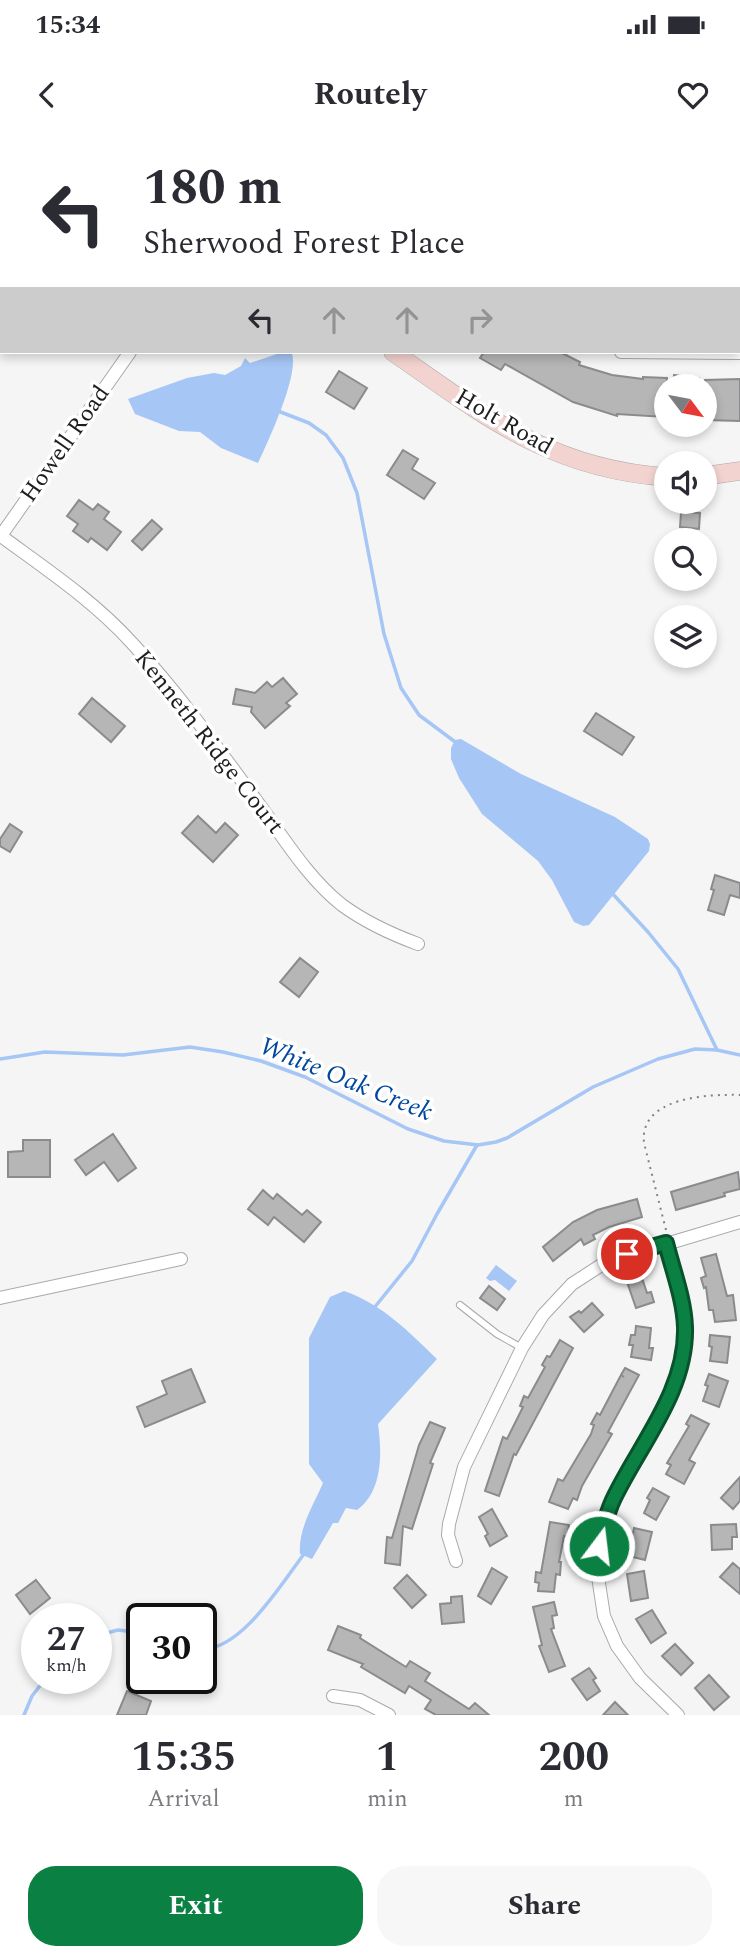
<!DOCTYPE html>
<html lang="en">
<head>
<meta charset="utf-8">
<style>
  :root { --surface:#fff; --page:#f7f7f7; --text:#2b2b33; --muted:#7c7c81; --accent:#0b8043 }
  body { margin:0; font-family:Spectral,serif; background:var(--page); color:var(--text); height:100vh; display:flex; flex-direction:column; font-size:26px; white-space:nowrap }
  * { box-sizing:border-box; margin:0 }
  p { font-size:23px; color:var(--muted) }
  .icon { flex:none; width:38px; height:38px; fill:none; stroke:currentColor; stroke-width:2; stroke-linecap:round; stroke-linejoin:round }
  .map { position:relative; height:1575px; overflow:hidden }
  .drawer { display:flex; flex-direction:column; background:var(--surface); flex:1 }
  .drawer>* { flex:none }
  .banner { position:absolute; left:0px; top:0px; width:740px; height:214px; box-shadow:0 4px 10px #0003; background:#fff; color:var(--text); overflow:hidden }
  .needle { width:46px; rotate:122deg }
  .buttons { position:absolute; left:654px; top:234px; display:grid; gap:14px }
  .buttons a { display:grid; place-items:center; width:63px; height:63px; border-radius:50%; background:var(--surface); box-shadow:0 4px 10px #0003; font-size:35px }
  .speed { position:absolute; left:21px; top:1463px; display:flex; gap:14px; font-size:35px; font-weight:700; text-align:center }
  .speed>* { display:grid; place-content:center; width:91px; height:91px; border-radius:50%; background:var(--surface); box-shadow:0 4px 10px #0003; line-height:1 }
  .speed small { font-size:18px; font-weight:400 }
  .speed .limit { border:4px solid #111; border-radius:10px; background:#fff; color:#111 }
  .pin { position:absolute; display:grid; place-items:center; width:60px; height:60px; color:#fff; margin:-30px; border:4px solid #fff; border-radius:50%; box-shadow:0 2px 7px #0007 }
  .me { position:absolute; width:77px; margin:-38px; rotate:15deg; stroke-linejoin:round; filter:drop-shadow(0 0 5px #0008) }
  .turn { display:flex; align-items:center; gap:24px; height:147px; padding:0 28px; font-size:32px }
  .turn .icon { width:91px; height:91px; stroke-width:2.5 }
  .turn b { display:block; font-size:49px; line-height:60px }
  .lanes { display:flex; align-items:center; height:66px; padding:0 28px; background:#0003; justify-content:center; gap:35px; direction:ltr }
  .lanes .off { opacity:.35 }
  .eta { display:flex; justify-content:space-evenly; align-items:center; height:119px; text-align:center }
  .eta b { font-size:42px; font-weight:700; line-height:49px }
  .cta { display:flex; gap:14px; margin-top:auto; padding:14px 28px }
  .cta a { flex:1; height:80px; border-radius:28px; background:var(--accent); color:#fff; font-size:28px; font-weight:700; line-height:80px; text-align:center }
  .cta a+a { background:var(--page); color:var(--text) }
  .status { display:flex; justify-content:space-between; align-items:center; height:49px; padding:0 35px; background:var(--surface); direction:ltr }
  .status svg { height:19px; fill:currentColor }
  header { display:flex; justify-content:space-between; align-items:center; height:91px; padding:0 28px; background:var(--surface); font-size:32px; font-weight:700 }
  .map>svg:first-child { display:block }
  .water { fill:#a6c6f5 }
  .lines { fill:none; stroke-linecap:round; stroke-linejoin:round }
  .stream { stroke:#a6c6f5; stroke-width:3.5 }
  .building { fill:#b6b6b7; stroke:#8b8b8d; stroke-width:2 }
  .lane-casing { stroke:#a9a9ab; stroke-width:8 }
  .street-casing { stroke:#a9a9ab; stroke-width:14 }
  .secondary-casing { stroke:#a9a9ab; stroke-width:19 }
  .path { stroke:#828283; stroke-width:2; stroke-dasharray:2 5; stroke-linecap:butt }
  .lane { stroke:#fff; stroke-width:6 }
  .street { stroke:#fff; stroke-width:12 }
  .secondary { stroke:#f2d3cf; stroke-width:18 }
  .route-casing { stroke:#07532c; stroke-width:18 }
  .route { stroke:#0b8043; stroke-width:12 }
  .labels { text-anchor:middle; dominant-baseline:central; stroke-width:7; stroke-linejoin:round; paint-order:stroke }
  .street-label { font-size:24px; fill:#1e1e1f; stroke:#fff }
  .water-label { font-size:26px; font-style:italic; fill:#00489e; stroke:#fff }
</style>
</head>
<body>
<div class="status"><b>15:34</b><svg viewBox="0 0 49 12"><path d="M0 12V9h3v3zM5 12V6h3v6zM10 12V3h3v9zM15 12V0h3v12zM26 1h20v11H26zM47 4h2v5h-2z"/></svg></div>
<header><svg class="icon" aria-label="back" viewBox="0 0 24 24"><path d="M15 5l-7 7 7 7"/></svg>Routely<svg class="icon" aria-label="heart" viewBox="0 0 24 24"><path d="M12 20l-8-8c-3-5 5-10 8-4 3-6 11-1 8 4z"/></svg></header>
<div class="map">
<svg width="740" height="1575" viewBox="0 0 740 1575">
  <rect width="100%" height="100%" fill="#f5f5f6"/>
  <!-- water -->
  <g class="water">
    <path d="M587,0H740V81L738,2Z"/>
    <path d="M277,214H292C299,235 268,302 258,323L221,308L200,292L179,291L135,274L128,259L187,238L214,233L225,235L241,226L245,218L250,223Z"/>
    <path d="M461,599L521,634L615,677L648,699L650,704L649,711L589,785L583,786L574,782L552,740L538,721L482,674L459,638L451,619V608L455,600Z"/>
    <path d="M496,1125L517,1141L509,1151L495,1140L490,1141L486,1138Z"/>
    <path d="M344,1151C382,1164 408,1191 437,1219L378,1284C382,1313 383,1351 357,1370L346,1368L338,1383H333L312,1419L300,1414C298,1389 313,1366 323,1343L309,1324V1198L330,1157Z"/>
  </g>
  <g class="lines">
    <!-- stream -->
    <g class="stream">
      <path d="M503,0L513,2"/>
      <path d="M469,2L479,0"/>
      <path d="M0,49H2"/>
      <path d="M278,271L309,283L326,295L343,318L357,353L384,494L401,548L419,575L458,604"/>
      <path d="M611,752L648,792L678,829L717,910"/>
      <path d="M0,919L45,912L123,915L190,907L223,912L261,921L305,937L408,989L444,1001L478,1005L496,1002L507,998L593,947L658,919L695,909L717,910L740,915"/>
      <path d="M374,1168L412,1121L437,1074L477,1005"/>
      <path d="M96,1496L118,1490L142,1493"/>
      <path d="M201,1509C241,1511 282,1443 304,1414"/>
      <path d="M24,1575L32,1556L46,1538"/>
    </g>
  </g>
  <!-- building -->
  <g class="building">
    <path d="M484,212H560L580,222L579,225L612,235L643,239V237L667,238L665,277L617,274V276L573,262L505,224L501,230L480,218Z"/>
    <path d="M339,231L367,248L354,269L326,252Z"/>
    <path d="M674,235L699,238L698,247H673Z"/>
    <path d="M740,239V281L705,280V240Z"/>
    <path d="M403,310L418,319L412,329L435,343L424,359L387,335Z"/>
    <path d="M79,360L93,370L98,364L109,372L104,379L121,392L107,410L91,398L88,402L73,391L78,384L67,376Z"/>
    <path d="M681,372L700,373L699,389L680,387Z"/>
    <path d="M152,380L162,389L142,410L132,401Z"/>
    <path d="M283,538L297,554L286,563L290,566L265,588L251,572L252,567L233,564L236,549L255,553L267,542L272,547Z"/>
    <path d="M92,558L125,586L111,602L79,574Z"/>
    <path d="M596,573L634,597L622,615L584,591Z"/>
    <path d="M198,676L216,693L225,683L238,695L213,722L182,693Z"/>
    <path d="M10,684L22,692L10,712L0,706V699Z"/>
    <path d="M715,735L740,743V758L730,755L724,775L708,770L714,750L711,749Z"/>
    <path d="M300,818L318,832L299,857L280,842Z"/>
    <path d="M113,994L136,1028L118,1041L104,1022L86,1035L75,1020Z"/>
    <path d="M23,1000H50V1037H8V1012L23,1011Z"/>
    <path d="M738,1032L740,1049L724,1053L725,1056L676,1070L671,1052Z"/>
    <path d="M263,1050L273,1059L277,1054L302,1075L307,1070L321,1082L304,1102L274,1077L268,1085L248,1069Z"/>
    <path d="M637,1059L642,1077L609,1087L593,1095L595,1099L584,1105L581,1099L553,1121L543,1107L573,1082L597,1070Z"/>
    <path d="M716,1114L727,1156L733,1155L736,1180L715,1182L713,1170H709L706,1147L704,1148L701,1138L706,1136L701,1118Z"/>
    <path d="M641,1135L647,1153L651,1152L654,1162L636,1168L626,1139Z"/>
    <path d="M489,1146L505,1159L497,1170L480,1158Z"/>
    <path d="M592,1163L603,1175L584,1192L570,1177L579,1171L581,1173Z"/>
    <path d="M636,1186L651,1188L649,1208H653L651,1220L631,1217L633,1205H629L631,1195H635Z"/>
    <path d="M710,1195L730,1197L727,1223L710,1221L712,1207L709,1206Z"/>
    <path d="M560,1200L573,1208L516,1315L514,1314L499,1356L485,1351L503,1297L507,1299L523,1267L520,1266L524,1256L528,1258L545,1227L542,1225L547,1216L550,1217Z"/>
    <path d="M625,1228L639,1235L608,1292L612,1294L582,1346L577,1360L573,1358L568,1369L549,1362L558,1339L563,1341L591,1294L594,1285L591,1284L597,1273L600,1275L621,1235L624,1237L621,1235Z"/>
    <path d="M191,1229L205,1262L145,1287L137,1267L167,1254L162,1241Z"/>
    <path d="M709,1234L728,1241L719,1267L703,1261L708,1246L705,1245Z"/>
    <path d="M691,1275L709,1284L689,1320L695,1323L684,1344L666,1334L671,1325L667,1323L689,1286L686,1284Z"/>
    <path d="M430,1282L445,1288L430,1323L433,1324L412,1389L403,1386L400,1425L385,1423L387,1397L392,1398L419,1305Z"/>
    <path d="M740,1337V1361L733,1369L721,1358Z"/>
    <path d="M653,1348L669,1357L656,1380L644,1373L650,1360L647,1358Z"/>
    <path d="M492,1369L507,1396L490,1406L485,1396L488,1394L479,1377Z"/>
    <path d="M550,1382L569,1385L567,1397L564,1396L559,1422H561L560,1435L556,1434L554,1452L538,1451L539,1443L535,1442L536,1432L541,1433Z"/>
    <path d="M736,1384L737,1397H732V1409L712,1410L711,1385Z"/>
    <path d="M634,1388L652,1392L645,1420L629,1416Z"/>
    <path d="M733,1423L740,1429V1454L720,1437Z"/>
    <path d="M492,1428L507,1437L491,1464L478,1456Z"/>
    <path d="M644,1431L648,1458L631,1461L627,1434Z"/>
    <path d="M407,1435L426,1455L412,1468L394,1448Z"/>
    <path d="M36,1440L50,1458L30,1474L16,1455Z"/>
    <path d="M462,1456L464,1482L442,1484L440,1464L451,1463V1457Z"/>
    <path d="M554,1462L557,1475L552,1476L554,1488L551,1489L565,1526L549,1532L539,1506L542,1505L533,1467Z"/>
    <path d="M652,1470L666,1493L651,1503L636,1479Z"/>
    <path d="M338,1486L361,1495L360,1498L406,1527L410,1521L430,1533L425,1541L469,1569L475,1563L489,1575H436L425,1569L431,1560L409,1546L405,1553L361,1527L363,1524L328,1510Z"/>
    <path d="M675,1504L693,1523L681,1535L662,1516Z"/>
    <path d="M589,1528L596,1538L593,1540L600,1551L587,1560L572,1539Z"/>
    <path d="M709,1535L729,1557L714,1570L695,1548Z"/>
    <path d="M127,1551L151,1561L146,1575H117Z"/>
    <path d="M615,1562L628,1575H603Z"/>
  </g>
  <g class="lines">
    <defs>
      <path id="lane" d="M460,1165L497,1194L522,1208"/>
      <g id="street">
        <path d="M118,0V2"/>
        <path d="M621,212L740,213"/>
        <path d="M1,396C46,429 94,461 132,503C179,554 220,611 261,667C285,700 309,739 342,765C365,782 391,794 418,804"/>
        <path d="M0,397L130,212"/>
        <path d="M666,1103C680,1159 694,1188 674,1246L605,1378L599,1406L597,1430L604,1476L617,1506L640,1538L678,1575"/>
        <path d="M0,1158L181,1119"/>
        <path d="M456,1421L448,1395L449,1384L464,1327L522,1208L543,1175L572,1144L606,1122L740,1082"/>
        <path d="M333,1556L360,1560L389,1575"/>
      </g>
      <g id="secondary">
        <path d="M101,0L103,2"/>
        <path d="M393,212C485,276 550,329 667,337"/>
        <path d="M705,336L740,331"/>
      </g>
    </defs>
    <!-- lane casing -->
    <use href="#lane" class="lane-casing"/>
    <!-- street casing -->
    <use href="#street" class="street-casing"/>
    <!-- secondary casing -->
    <use href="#secondary" class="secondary-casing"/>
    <!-- path -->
    <path class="path" d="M666,1090L644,1003C639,957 708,954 740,955"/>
    <!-- lane -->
    <use href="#lane" class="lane"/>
    <!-- street -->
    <use href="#street" class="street"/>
    <!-- secondary -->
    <use href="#secondary" class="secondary"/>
  </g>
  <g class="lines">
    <defs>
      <path id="route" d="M599,1406C603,1390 606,1375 613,1360C639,1305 687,1251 685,1187C684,1159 673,1131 666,1103L627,1114"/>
    </defs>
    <!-- route casing -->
    <use href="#route" class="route-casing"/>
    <!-- route -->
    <use href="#route" class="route"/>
  </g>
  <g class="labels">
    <!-- street labels -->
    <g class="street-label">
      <text transform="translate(504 282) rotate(30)">Holt Road</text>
      <text transform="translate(65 304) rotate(-55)">Howell Road</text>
      <text transform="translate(209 602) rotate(52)">Kenneth Ridge Court</text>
    </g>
    <!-- water labels -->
    <g class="water-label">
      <text transform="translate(346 939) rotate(22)">White Oak Creek</text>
    </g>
  </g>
</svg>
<div class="buttons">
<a><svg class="needle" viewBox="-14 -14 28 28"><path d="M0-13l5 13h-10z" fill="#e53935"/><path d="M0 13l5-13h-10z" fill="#7c7c81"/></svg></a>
<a><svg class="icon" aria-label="sound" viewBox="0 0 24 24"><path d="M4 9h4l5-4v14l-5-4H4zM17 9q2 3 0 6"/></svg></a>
<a><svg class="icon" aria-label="search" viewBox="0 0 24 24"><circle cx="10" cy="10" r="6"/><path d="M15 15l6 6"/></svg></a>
<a><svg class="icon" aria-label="layers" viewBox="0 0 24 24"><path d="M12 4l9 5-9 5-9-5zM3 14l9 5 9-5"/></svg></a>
</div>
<div class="speed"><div>27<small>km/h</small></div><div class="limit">30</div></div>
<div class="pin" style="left:627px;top:1114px;background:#d93025"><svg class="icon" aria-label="arrive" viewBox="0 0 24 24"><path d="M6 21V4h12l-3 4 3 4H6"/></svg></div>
<svg class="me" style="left:599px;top:1406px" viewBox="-20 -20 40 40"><circle r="17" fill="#0b8043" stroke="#fff" stroke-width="3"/><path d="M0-11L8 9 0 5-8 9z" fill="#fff"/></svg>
<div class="banner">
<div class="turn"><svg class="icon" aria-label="left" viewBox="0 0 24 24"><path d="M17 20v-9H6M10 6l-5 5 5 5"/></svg><div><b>180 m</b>Sherwood Forest Place</div></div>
<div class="lanes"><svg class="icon" aria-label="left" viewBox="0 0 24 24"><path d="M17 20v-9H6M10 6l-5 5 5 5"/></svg><svg class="icon off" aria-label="ahead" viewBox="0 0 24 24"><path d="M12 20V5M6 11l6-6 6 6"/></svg><svg class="icon off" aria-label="ahead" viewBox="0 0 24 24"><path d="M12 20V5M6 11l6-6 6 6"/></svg><svg class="icon off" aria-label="right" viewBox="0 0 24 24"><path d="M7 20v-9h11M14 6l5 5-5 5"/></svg></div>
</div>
</div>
<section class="drawer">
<div class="eta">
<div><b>15:35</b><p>Arrival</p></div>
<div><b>1</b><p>min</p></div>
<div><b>200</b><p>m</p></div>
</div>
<div class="cta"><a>Exit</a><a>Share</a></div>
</section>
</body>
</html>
